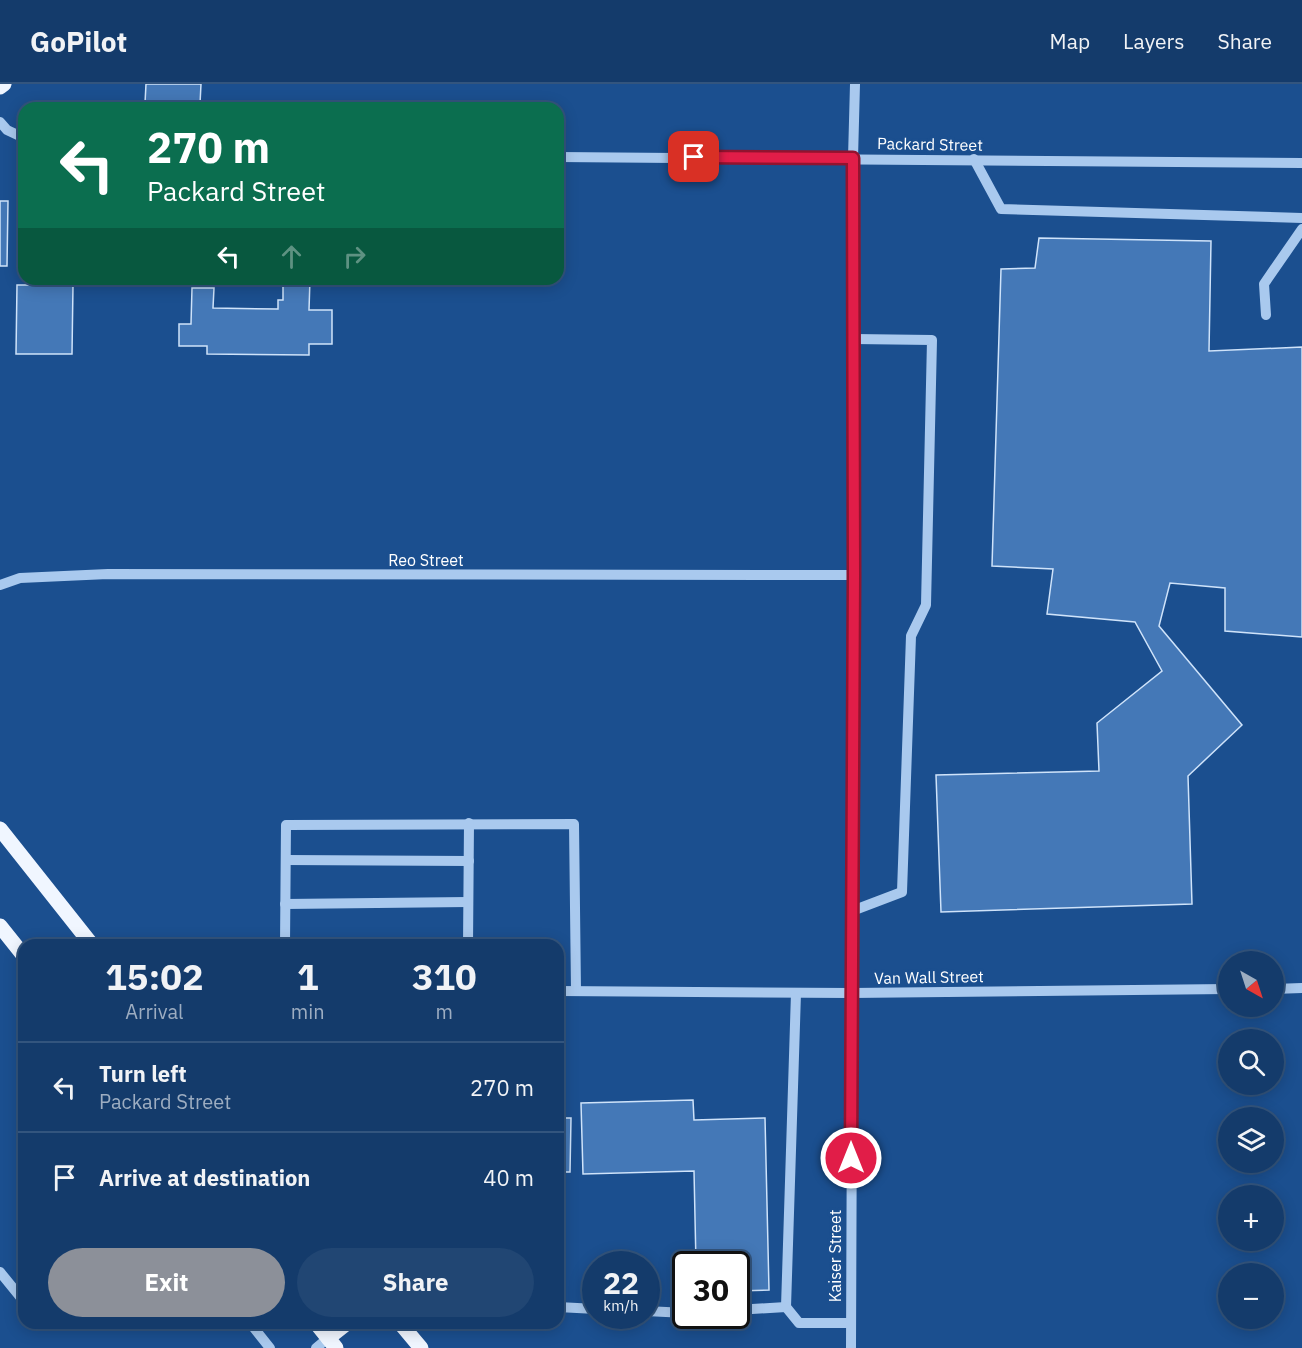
<!DOCTYPE html>
<html lang="en">
<head>
<meta charset="utf-8">
<style>
  :root { --surface:#143b6b; --page:#214673; --text:#f1f3f6; --muted:#9dadc1; --line:#33557e; --accent:#8c9099 }
  body { margin:0; font-family:"IBM Plex Sans",sans-serif; background:var(--page); color:var(--text); height:100vh; display:flex; flex-direction:column; font-size:22px; white-space:nowrap }
  * { box-sizing:border-box; margin:0 }
  p { font-size:20px; color:var(--muted) }
  .icon { flex:none; width:33px; height:33px; fill:none; stroke:currentColor; stroke-width:2; stroke-linecap:round; stroke-linejoin:round }
  .map { position:relative; flex:1; overflow:hidden }
  .details { position:absolute; left:18px; top:855px; width:546px; height:390px; display:flex; flex-direction:column; background:var(--surface); border-radius:18px; box-shadow:0 3px 15px #0003,0 0 0 2px var(--line) }
  .details>* { flex:none }
  .hud { position:absolute; left:18px; top:18px; width:546px; height:183px; border-radius:18px; box-shadow:0 3px 15px #0003,0 0 0 2px var(--line); background:#0b6e4f; color:#fff; overflow:hidden }
  .needle { width:39px; rotate:141deg }
  .buttons { position:absolute; left:1218px; top:867px; display:grid; gap:12px }
  .buttons a { display:grid; place-items:center; width:66px; height:66px; border-radius:50%; background:var(--surface); box-shadow:0 3px 15px #0003,0 0 0 2px var(--line); font-size:30px }
  .speed { position:absolute; left:582px; top:1167px; display:flex; gap:12px; font-size:30px; font-weight:700; text-align:center }
  .speed>* { display:grid; place-content:center; width:78px; height:78px; border-radius:50%; background:var(--surface); box-shadow:0 3px 15px #0003,0 0 0 2px var(--line); line-height:1 }
  .speed small { font-size:15px; font-weight:400 }
  .speed .limit { border:3px solid #111; border-radius:9px; background:#fff; color:#111 }
  .pin { position:absolute; display:grid; place-items:center; width:51px; height:51px; color:#fff; margin:-26px; border-radius:12px; box-shadow:0 3px 9px #0006 }
  .me { position:absolute; width:66px; margin:-33px; rotate:0deg; stroke-linejoin:round; filter:drop-shadow(0 0 4px #0008) }
  .turn { display:flex; align-items:center; gap:21px; height:126px; padding:0 30px; font-size:27px }
  .turn .icon { width:78px; height:78px; stroke-width:2.5 }
  .turn b { display:block; font-size:42px; line-height:51px }
  .lanes { display:flex; align-items:center; height:57px; padding:0 30px; background:#0003; justify-content:center; gap:30px; direction:ltr }
  .lanes .off { opacity:.35 }
  .eta { display:flex; justify-content:space-evenly; align-items:center; height:102px; text-align:center }
  .eta b { font-size:36px; font-weight:700; line-height:42px }
  .cta { display:flex; gap:12px; margin-top:auto; padding:12px 30px }
  .cta a { flex:1; height:69px; border-radius:36px; background:var(--accent); color:#fff; font-size:24px; font-weight:700; line-height:69px; text-align:center }
  .cta a+a { background:var(--page); color:var(--text) }
  ul { padding:0; list-style:none }
  li { display:flex; align-items:center; gap:18px; height:90px; padding:0 30px; border-top:2px solid var(--line) }
  li div { flex:1 }
  li b { display:block; font-size:22px }
  li em { font-style:normal }
  header { display:flex; align-items:center; gap:36px; box-sizing:border-box; height:84px; padding:0 30px; background:var(--surface); border-bottom:2px solid var(--line) }
  header strong { font-size:28px }
  nav { display:flex; gap:33px; margin-inline-start:auto; font-size:21px }
  .map>svg:first-child { display:block }
  .building { fill:#4478b7; stroke:#cfe3fa; stroke-width:1.5 }
  .lines { fill:none; stroke-linecap:round; stroke-linejoin:round }
  .minor { stroke:#a9c9ee; stroke-width:10 }
  .major { stroke:#f0f6ff; stroke-width:15 }
  .route-casing { stroke:#92132f; stroke-width:15 }
  .route { stroke:#e11d48; stroke-width:10 }
  .labels { text-anchor:middle; dominant-baseline:central; stroke-width:6; stroke-linejoin:round; paint-order:stroke }
  .street-label { font-size:16px; fill:#fff; stroke:#1b4f8f }
</style>
</head>
<body>
<header>
<strong>GoPilot</strong>
<nav><a>Map</a><a>Layers</a><a>Share</a></nav>
</header>
<div class="map">
<svg width="1302" height="1264" viewBox="0 0 1302 1264">
  <rect width="100%" height="100%" fill="#1b4f8f"/>
  <!-- building -->
  <g class="building">
    <path d="M146,0H201L200,20L145,19Z"/>
    <path d="M0,117H8L7,182H0Z"/>
    <path d="M1039,154L1211,157L1209,267L1302,263V553L1225,547V504L1170,499L1159,542L1242,641L1188,692L1192,820L941,828L936,691L1099,687L1097,639L1162,587L1135,538L1047,530L1053,485L992,482L1001,185L1035,184Z"/>
    <path d="M283,195H310L309,226H332V260H309V271L207,270V262H179V240H191L192,204H214L213,224L278,225V216H283Z"/>
    <path d="M17,201H73L72,270H16Z"/>
    <path d="M558,964H560L559,1034H571L570,1088H558Z"/>
    <path d="M693,1016L694,1036L765,1034L769,1206L736,1207V1180H696L694,1087L583,1090L581,1019Z"/>
  </g>
  <g class="lines">
    <!-- minor -->
    <g class="minor">
      <path d="M0,38L7,46L24,54"/>
      <path d="M558,73L1302,79"/>
      <path d="M974,75L1001,125L1302,134"/>
      <path d="M1266,231L1264,200L1302,145"/>
      <path d="M0,501L20,494L108,490L854,491"/>
      <path d="M286,776L469,777"/>
      <path d="M285,820L468,818"/>
      <path d="M852,827L902,808L911,552L926,521L932,256L854,255"/>
      <path d="M333,861L285,860L286,741L574,740L576,907"/>
      <path d="M468,861L469,739"/>
      <path d="M1274,905L1302,904"/>
      <path d="M558,907L851,909L1228,905"/>
      <path d="M796,909L786,1223L799,1239H850"/>
      <path d="M0,1188L22,1215"/>
      <path d="M558,1223L596,1225"/>
      <path d="M736,1226L786,1223"/>
      <path d="M646,1227L686,1229"/>
      <path d="M250,1239L270,1264"/>
      <path d="M316,1264L328,1254"/>
      <path d="M851,1264L854,491L853,74L855,0"/>
    </g>
    <!-- major -->
    <g class="major">
      <path d="M0,3L4,0"/>
      <path d="M0,745L92,861"/>
      <path d="M0,842L24,872"/>
      <path d="M316,1239L336,1264"/>
      <path d="M400,1239L421,1264"/>
      <path d="M328,1254L347,1239"/>
    </g>
  </g>
  <g class="lines">
    <defs>
      <path id="route" d="M694,73L853,74L854,491L851,1074"/>
    </defs>
    <!-- route casing -->
    <use href="#route" class="route-casing"/>
    <!-- route -->
    <use href="#route" class="route"/>
  </g>
  <g class="labels">
    <!-- street labels -->
    <g class="street-label">
      <text transform="translate(930 60) rotate(1)">Packard Street</text>
      <text x="426" y="476">Reo Street</text>
      <text transform="translate(929 893) rotate(-1)">Van Wall Street</text>
      <text transform="translate(835 1172) rotate(-90)">Kaiser Street</text>
    </g>
  </g>
</svg>
<div class="buttons">
<a><svg class="needle" viewBox="-14 -14 28 28"><path d="M0-13l5 13h-10z" fill="#e53935"/><path d="M0 13l5-13h-10z" fill="#9dadc1"/></svg></a>
<a><svg class="icon" aria-label="search" viewBox="0 0 24 24"><circle cx="10" cy="10" r="6"/><path d="M15 15l6 6"/></svg></a>
<a><svg class="icon" aria-label="layers" viewBox="0 0 24 24"><path d="M12 4l9 5-9 5-9-5zM3 14l9 5 9-5"/></svg></a>
<a>+</a>
<a>−</a>
</div>
<div class="speed"><div>22<small>km/h</small></div><div class="limit">30</div></div>
<div class="pin" style="left:694px;top:73px;background:#d93025"><svg class="icon" aria-label="arrive" viewBox="0 0 24 24"><path d="M6 21V4h12l-3 4 3 4H6"/></svg></div>
<svg class="me" style="left:851px;top:1074px" viewBox="-20 -20 40 40"><circle r="17" fill="#e11d48" stroke="#fff" stroke-width="3"/><path d="M0-11L8 9 0 5-8 9z" fill="#fff"/></svg>
<div class="hud">
<div class="turn"><svg class="icon" aria-label="left" viewBox="0 0 24 24"><path d="M17 20v-9H6M10 6l-5 5 5 5"/></svg><div><b>270 m</b>Packard Street</div></div>
<div class="lanes"><svg class="icon" aria-label="left" viewBox="0 0 24 24"><path d="M17 20v-9H6M10 6l-5 5 5 5"/></svg><svg class="icon off" aria-label="ahead" viewBox="0 0 24 24"><path d="M12 20V5M6 11l6-6 6 6"/></svg><svg class="icon off" aria-label="right" viewBox="0 0 24 24"><path d="M7 20v-9h11M14 6l5 5-5 5"/></svg></div>
</div>
<section class="details">
<div class="eta">
<div><b>15:02</b><p>Arrival</p></div>
<div><b>1</b><p>min</p></div>
<div><b>310</b><p>m</p></div>
</div>
<ul>
<li><svg class="icon" aria-label="left" viewBox="0 0 24 24"><path d="M17 20v-9H6M10 6l-5 5 5 5"/></svg><div><b>Turn left</b><p>Packard Street</p></div><em>270 m</em></li>
<li><svg class="icon" aria-label="arrive" viewBox="0 0 24 24"><path d="M6 21V4h12l-3 4 3 4H6"/></svg><div><b>Arrive at destination</b></div><em>40 m</em></li>
</ul>
<div class="cta"><a>Exit</a><a>Share</a></div>
</section>
</div>
</body>
</html>
